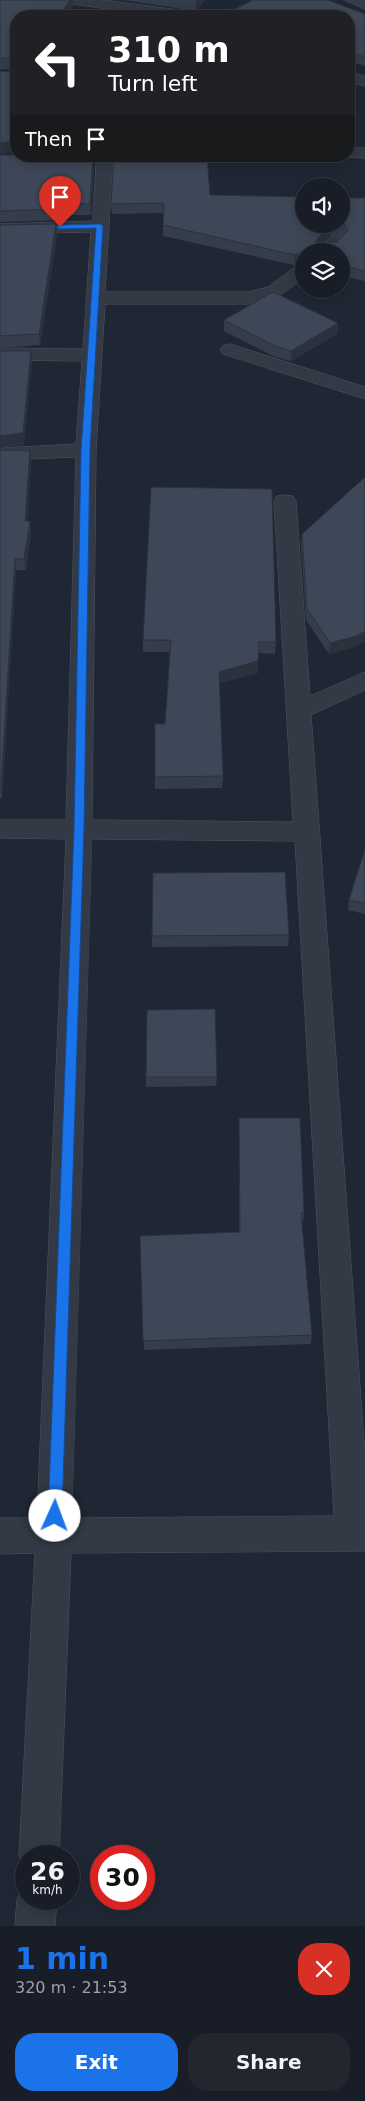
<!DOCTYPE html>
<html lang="en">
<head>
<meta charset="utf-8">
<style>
  :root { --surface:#181d27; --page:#21262f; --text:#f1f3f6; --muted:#9fa2a7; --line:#363b44; --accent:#1a73e8 }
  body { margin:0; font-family:"DejaVu Sans",sans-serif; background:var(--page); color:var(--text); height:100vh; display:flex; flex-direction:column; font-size:19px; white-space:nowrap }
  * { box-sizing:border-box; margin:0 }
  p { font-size:16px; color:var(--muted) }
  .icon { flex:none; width:28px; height:28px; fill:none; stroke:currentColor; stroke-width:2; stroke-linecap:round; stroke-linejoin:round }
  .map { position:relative; height:1926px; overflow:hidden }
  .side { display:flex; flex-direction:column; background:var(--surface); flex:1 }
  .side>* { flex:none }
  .guide { position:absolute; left:10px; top:10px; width:345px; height:152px; border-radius:20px; box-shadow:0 2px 12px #0003,0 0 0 1px var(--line); background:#202124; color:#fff; overflow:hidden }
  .tools { position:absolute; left:295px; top:178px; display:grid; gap:10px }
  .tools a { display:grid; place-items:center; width:55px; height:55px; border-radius:50%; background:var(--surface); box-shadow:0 2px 12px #0003,0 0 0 1px var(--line); font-size:25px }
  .speed { position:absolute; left:15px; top:1845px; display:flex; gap:10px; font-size:25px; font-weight:700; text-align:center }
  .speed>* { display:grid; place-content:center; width:65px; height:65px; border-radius:50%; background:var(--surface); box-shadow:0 2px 12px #0003,0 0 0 1px var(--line); line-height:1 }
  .speed small { font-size:12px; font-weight:400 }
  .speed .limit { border:8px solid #d22; background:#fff; color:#111 }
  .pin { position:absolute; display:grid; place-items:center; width:42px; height:42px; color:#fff; margin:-51px -21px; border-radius:50% 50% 50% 0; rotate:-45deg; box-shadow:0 0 5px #0007 }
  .pin .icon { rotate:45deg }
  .me { position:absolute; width:55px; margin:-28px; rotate:2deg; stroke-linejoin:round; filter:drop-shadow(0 0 4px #0008) }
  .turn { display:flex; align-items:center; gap:18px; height:105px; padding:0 15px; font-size:22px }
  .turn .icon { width:65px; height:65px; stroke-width:2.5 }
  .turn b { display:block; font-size:35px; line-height:42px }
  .then { display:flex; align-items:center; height:48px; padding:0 15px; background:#0003; gap:10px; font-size:19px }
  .round { display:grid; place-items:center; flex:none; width:52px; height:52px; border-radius:20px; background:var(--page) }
  .overview { display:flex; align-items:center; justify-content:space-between; height:85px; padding:0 15px }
  h1 { font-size:30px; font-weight:700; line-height:38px; color:var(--accent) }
  .button { display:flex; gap:10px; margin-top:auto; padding:10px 15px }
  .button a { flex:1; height:58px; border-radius:20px; background:var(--accent); color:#fff; font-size:20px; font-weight:700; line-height:58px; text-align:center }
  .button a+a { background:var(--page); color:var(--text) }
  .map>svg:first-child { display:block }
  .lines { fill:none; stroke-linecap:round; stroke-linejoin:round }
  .minor-casing { stroke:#4e5460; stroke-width:1 }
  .minor { fill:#333945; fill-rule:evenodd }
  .wall { fill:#353d4b; fill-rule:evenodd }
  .shaded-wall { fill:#2b323d }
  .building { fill:#3e4757; stroke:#2b323d; fill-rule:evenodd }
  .route { fill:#1a73e8; stroke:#114b97 }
</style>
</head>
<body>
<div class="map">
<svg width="365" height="1926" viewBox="0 0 365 1926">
  <rect width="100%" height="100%" fill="#202734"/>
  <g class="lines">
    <defs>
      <g id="minor">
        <path d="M64,0H104L194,12L201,16H162L71,4Z"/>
        <path d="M349,72L365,76V86L349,82Z"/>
        <path d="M349,148H365V158L343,157L349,156Z"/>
        <path d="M97,156H113L105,292H248L268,287L298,265L304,264V278L280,295L248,304H105L96,450L92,820L293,822L274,501L277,496L285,495L293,496L296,501L310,696L365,672V690L311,715L365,1456V1551L71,1553L59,1856H26V1871L19,1856L35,1553L0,1554V1518H37L66,839L0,838V820H66L76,457L0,460V448L76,444L82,361L0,360V348L83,349L91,232L0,234V224L92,221ZM92,839L295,841L334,1516L72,1518Z"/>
        <path d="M220,156L212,161L169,162L163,161L161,157Z"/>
        <path d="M337,235L343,236L346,240L335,251H316L331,236Z"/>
        <path d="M230,344L365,387V399L223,354L220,350L223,346Z"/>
        <path d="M26,1883V1899H57L55,1926H15L17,1899L23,1885Z"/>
      </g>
    </defs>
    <!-- minor casing -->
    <use href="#minor" class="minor-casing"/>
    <!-- minor -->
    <use href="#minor" class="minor"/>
  </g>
  <!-- wall -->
  <g class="wall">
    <path d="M0,0L73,6L16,70L0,69Z"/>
    <path d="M123,0H205L196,11Z"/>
    <path d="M342,0H365V10Z"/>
    <path d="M365,14V66L349,61V16Z"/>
    <path d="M0,155L93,156L94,167L91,215H59V220L0,222Z"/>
    <path d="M210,195L365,198V281L341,276V251H304V262L294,265L163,236V213L112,214L111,204ZM330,235H344L337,242H324Z"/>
    <path d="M56,224L57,235L40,345L0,348V225Z"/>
    <path d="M224,320L338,323L337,334L291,361L273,356L224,331Z"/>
    <path d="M0,450L30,451L31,463L27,521H30L31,533L26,570H16L2,798H0Z"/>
    <path d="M302,534L355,647L329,654L306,620L301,544Z"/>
    <path d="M143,640L276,642L275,654L258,653V673L219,683L223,776L222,788L155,789V777L165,724L170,652H143Z"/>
    <path d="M365,849V914L348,910L349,900Z"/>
    <path d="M289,935L288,946L152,947V936Z"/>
    <path d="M146,1077H217L216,1086L146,1087Z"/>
    <path d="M239,1118L304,1213L303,1222H302L312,1335L311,1344L144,1350L140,1236L239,1232Z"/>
  </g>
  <!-- shaded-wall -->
  <g class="shaded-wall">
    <path d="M70,0H73V6L66,16H59Z"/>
    <path d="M196,0H205L196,11Z"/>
    <path d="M15,141L16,152L0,154V143Z"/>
    <path d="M93,156L94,167L91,215L90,204Z"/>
    <path d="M59,204V220L58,209Z"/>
    <path d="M56,224L57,235L40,345L39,334Z"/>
    <path d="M330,224V235L316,251L315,242Z"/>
    <path d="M304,252V262L294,265L295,255Z"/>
    <path d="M338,323L337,334L291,361V351Z"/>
    <path d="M31,351L32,362L24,445L0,448V436Z"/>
    <path d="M30,451L31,463L26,533L25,521Z"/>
    <path d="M30,521L31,533L26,570L24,559Z"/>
    <path d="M15,559L16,570L2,798L1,787Z"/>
    <path d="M365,631V641L355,647L329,654L330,643Z"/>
    <path d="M258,661V673L218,684L219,672Z"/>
  </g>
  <!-- building -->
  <g class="building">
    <path d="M0,0H70L59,16H16V59L0,58Z"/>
    <path d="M253,0H328L365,14V57L349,52V16H214L217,10L235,9Z"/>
    <path d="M0,71L16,72V143L15,141L0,143Z"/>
    <path d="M0,155H16V156H93L90,204H59L58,209L0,211Z"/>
    <path d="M114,156H207L210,195L304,197V224H341V198H365V271L341,265V251H304L295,255L163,225L164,203L111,204ZM330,224L345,225L348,231L337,242H315Z"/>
    <path d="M56,224L39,334L0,336V225Z"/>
    <path d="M273,292L338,323L291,351L273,345L224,320Z"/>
    <path d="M0,351H31L23,433L0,436Z"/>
    <path d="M0,450L30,451L25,521H30L24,559H15L1,787H0Z"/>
    <path d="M365,477V631L357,636L330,643L307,609L302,534Z"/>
    <path d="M151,487L272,489L276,642H259L258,661L219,672L223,776L155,777V724H165L171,640H143Z"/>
    <path d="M365,849V903L349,900Z"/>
    <path d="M285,872L289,935L152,936L153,873Z"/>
    <path d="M215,1009L217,1077H146L147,1010Z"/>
    <path d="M239,1118H300L304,1213H301L312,1335L143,1341L140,1236L240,1232Z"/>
  </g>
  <!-- route -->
  <path class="route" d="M100,224L103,226L90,450L84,829L62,1516L60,1521L55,1523L50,1521L48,1516L74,829L81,450L96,228L60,229L56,227L60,225Z"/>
</svg>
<div class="tools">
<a><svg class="icon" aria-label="sound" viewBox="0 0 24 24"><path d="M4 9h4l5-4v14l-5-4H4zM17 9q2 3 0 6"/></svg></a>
<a><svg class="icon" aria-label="layers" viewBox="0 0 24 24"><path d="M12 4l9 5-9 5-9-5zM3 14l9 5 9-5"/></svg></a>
</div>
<div class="speed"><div>26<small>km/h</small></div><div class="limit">30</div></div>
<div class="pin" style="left:60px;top:227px;background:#d93025"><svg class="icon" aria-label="arrive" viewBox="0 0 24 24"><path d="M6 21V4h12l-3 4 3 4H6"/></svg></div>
<svg class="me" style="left:55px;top:1516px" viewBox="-20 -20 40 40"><circle r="19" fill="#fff"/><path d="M0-13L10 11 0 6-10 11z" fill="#1a73e8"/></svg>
<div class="guide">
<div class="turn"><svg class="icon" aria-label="left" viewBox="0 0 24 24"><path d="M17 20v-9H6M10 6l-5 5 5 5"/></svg><div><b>310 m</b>Turn left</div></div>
<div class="then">Then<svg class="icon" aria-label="arrive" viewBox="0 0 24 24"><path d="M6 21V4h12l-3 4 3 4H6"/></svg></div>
</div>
</div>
<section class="side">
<div class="overview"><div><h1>1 min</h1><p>320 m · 21:53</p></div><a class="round" style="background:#d93025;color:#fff"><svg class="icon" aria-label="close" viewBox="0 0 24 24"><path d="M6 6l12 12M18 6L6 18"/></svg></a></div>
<div class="button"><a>Exit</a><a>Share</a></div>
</section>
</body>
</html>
